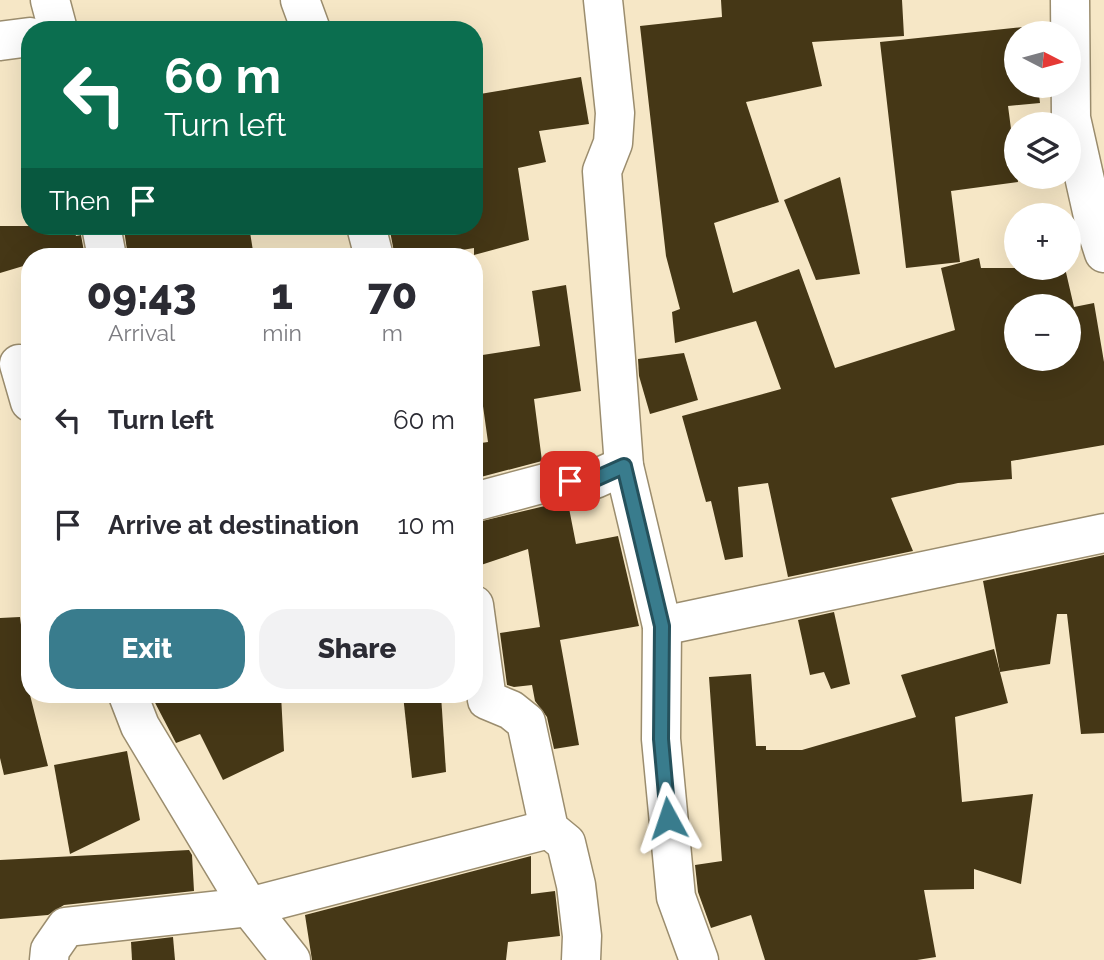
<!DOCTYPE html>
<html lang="en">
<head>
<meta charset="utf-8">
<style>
  :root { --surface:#fff; --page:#f2f2f3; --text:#2b2b33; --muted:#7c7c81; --accent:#397c8d }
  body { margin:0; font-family:Raleway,sans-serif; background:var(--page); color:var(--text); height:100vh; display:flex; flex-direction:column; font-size:26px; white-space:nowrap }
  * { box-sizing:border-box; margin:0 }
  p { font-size:23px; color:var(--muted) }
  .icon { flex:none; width:38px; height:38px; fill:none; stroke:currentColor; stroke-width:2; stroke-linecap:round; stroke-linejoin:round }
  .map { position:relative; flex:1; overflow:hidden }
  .drawer { position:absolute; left:21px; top:248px; width:462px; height:455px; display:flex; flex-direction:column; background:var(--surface); border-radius:28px; box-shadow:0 7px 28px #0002 }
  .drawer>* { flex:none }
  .guide { position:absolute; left:21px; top:21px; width:462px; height:214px; border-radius:28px; box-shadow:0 7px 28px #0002; background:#0b6e4f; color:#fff; overflow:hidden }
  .needle { width:46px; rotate:96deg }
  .controls { position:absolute; left:1004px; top:21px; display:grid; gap:14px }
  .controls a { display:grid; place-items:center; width:77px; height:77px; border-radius:50%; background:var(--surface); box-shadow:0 7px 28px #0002; font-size:35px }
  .pin { position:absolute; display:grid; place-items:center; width:60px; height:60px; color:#fff; margin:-30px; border-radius:14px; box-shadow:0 4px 10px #0006 }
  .me { position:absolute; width:77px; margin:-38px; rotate:355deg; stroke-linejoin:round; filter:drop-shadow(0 0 5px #0008) }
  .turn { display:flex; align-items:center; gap:24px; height:147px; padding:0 28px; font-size:32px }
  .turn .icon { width:91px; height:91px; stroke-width:2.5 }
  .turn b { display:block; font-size:49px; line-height:60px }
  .then { display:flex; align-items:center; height:66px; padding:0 28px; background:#0003; gap:14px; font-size:26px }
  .eta { display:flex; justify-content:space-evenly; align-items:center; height:119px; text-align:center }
  .eta b { font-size:42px; font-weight:800; line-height:49px }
  .primary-button { display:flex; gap:14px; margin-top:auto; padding:14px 28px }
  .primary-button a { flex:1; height:80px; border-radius:28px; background:var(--accent); color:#fff; font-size:28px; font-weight:800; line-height:80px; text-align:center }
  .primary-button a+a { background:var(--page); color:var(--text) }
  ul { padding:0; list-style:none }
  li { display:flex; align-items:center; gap:21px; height:105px; padding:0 28px }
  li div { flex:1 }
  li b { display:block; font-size:26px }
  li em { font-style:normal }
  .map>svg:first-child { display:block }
  .building { fill:#453716; fill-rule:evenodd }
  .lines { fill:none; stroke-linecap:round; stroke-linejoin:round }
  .minor-casing { stroke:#9b8d6e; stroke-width:41 }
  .minor { stroke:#fff; stroke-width:38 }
  .route-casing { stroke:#25515c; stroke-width:18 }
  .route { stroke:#397c8d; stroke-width:12 }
</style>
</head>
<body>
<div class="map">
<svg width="1104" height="960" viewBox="0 0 1104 960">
  <rect width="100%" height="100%" fill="#f6e7c6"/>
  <!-- building -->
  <g class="building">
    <path d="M721,0H902L904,36L812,42L822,86L746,102L779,202L714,223L733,293L799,269L835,368L955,330L941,268L979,258L981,268H1065L1074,307L1094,303L1104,362V445L1011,461L1012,479L958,483L891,498L913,551L788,577L768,483L738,487L743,557L725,560L711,501L706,502L682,416L781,389L756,321L675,343L672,312L680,309L666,256L640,26L722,17ZM1017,306H1069V359H1017Z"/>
    <path d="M1033,26L1034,33H1017V86H1038L1040,103L1008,106L1018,182L951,191L960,262L906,268L880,42Z"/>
    <path d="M581,77L589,124L539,131L546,162L518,168L529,240L474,255V248L420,257H395L389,226H474V95Z"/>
    <path d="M840,177L860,274L816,280L784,200Z"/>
    <path d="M0,226H73L76,236L81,235L85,257H30V264L0,273Z"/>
    <path d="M141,226H249L254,257H128L124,229Z"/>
    <path d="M566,285L581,391L534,399L542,461L477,478L474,444L488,442L476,356L540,346L532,291Z"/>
    <path d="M684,353L698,400L650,414L639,376L638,359Z"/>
    <path d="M568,503L576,544L618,536L639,626L560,640L579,745L554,749L547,717L535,701L532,685L514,687L507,685L500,633L540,627L528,549L481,565L474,523L549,505Z"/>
    <path d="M1104,555V733L1081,734L1067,614H1057L1050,664L1000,672L983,581Z"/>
    <path d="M834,612L850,684L831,689L824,672L810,675L798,620Z"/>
    <path d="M20,617L30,695L48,766L4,775L0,758V618Z"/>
    <path d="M994,649L1008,703L955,717L962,802L1033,794L1021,884L974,869V889L924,890L936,957L917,960H765L751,915L711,928L698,892L695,865L722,861L709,677L751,674L756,746H766V750H802L916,717L901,675Z"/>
    <path d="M151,695H281L284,751L223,780L200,734L176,743Z"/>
    <path d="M403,695H441L446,772L412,778Z"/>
    <path d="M127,751L140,820L70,854L54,765Z"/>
    <path d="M189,850L192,855L194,891L64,905L48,915L0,919V860Z"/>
    <path d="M531,856V894L555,891L560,936L508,942L506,960H312L305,915Z"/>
    <path d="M173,937L175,960H132L131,942Z"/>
  </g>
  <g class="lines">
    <defs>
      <g id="minor">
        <path d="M50,0L58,30"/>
        <path d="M300,0L311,30"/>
        <path d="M603,0L615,113L613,143L602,171L624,466L662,626L661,739L676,897L699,960"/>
        <path d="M1070,0L1071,118L1095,225L1104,253"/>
        <path d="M0,41L30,37"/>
        <path d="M101,226L107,257"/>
        <path d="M366,226L374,257"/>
        <path d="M19,364L30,402"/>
        <path d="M474,502L545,483L595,479L624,466"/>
        <path d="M474,605L487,700L511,710L526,722L549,829L566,843L576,885L582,936L581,960"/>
        <path d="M662,626L1104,533"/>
        <path d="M128,695L140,726L249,907L291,960"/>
        <path d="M49,960L50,950L66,927L249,907L549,829"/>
      </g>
    </defs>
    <!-- minor casing -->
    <use href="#minor" class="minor-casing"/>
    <!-- minor -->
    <use href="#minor" class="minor"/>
  </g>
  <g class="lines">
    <defs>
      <path id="route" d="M570,481L595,479L624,466L662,626L661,739L668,818"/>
    </defs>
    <!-- route casing -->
    <use href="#route" class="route-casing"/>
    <!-- route -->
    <use href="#route" class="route"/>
  </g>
</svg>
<div class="controls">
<a><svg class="needle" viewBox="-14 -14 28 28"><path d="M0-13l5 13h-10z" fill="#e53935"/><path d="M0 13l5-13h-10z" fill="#7c7c81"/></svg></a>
<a><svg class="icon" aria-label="layers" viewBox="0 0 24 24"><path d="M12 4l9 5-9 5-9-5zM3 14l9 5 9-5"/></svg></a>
<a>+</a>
<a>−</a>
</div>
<div class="pin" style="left:570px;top:481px;background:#d93025"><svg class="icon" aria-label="arrive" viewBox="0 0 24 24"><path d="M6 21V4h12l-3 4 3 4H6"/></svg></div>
<svg class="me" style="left:668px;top:818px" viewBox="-20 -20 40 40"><path d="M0-17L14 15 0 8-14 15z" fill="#397c8d" stroke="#fff" stroke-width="4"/></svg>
<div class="guide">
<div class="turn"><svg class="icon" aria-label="left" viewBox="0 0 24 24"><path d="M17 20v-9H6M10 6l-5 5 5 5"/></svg><div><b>60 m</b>Turn left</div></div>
<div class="then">Then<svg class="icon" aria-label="arrive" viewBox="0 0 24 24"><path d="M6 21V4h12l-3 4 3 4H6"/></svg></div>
</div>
<section class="drawer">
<div class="eta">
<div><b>09:43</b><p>Arrival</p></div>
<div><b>1</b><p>min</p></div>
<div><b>70</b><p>m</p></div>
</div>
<ul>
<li><svg class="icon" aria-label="left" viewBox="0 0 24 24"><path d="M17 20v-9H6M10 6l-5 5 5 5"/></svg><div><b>Turn left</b></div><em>60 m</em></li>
<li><svg class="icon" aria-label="arrive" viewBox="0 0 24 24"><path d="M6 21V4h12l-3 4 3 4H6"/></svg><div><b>Arrive at destination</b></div><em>10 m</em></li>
</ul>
<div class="primary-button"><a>Exit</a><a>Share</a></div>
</section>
</div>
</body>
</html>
